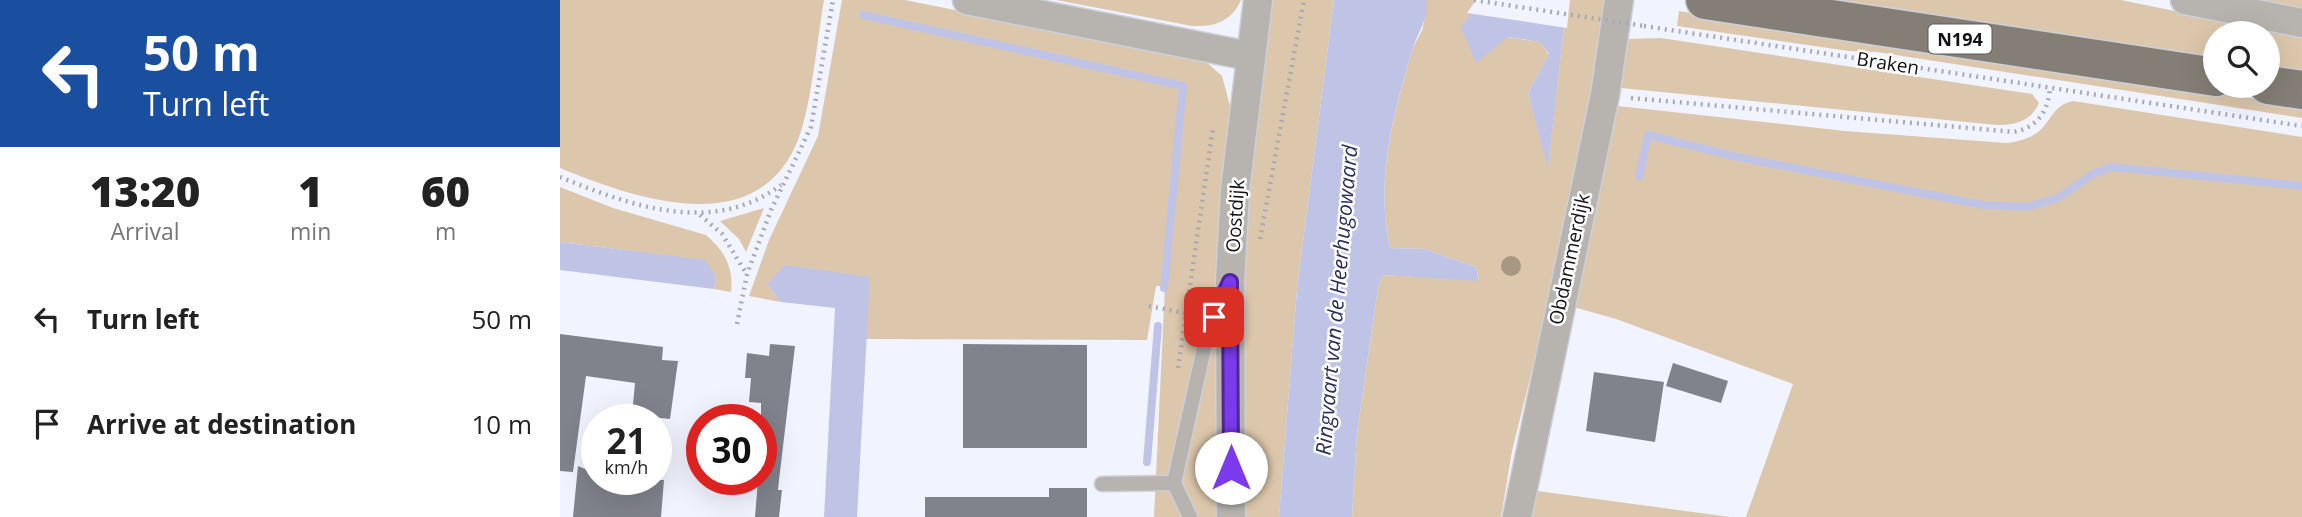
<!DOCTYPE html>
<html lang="en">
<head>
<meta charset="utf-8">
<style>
  :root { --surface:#fff; --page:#f6f6f6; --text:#222; --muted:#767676 }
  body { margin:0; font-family:"Open Sans",sans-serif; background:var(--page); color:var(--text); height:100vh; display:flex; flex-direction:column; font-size:26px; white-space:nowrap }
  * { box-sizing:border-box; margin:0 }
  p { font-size:23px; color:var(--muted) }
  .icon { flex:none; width:38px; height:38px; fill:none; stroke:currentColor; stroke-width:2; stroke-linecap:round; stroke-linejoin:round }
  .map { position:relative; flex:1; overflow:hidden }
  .details { display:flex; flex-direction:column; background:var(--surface); width:560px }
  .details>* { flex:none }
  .guide { background:#1a4fa0; color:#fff; overflow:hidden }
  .fabs { position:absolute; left:1643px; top:21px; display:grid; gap:14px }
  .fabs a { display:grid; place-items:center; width:77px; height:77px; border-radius:50%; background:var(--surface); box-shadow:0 7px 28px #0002; font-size:35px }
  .speed { position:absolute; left:21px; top:404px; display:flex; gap:14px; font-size:35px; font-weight:700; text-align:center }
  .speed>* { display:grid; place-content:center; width:91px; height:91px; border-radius:50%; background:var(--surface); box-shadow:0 7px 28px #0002; line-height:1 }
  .speed small { font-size:18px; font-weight:400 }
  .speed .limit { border:10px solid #d22; background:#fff; color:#111 }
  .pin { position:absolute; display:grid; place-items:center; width:60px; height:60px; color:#fff; margin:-30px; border-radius:14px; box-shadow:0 4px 10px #0006 }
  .me { position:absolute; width:77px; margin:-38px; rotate:0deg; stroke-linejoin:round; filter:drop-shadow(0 0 5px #0008) }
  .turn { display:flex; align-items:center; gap:24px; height:147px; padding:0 28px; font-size:32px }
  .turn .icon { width:91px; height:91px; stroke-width:2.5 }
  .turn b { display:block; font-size:49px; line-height:60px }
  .eta { display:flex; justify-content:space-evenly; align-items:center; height:119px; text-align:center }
  .eta b { font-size:42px; font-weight:800; line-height:49px }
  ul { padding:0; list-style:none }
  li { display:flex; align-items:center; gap:21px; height:105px; padding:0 28px }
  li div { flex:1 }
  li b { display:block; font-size:26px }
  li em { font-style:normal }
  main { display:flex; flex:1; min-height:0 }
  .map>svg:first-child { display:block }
  .green { fill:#dcc7ac }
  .water { fill:#bfc4e6 }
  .pier { fill:#f1f3ff }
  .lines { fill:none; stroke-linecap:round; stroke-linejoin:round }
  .stream { stroke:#bfc4e6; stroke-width:8 }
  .building { fill:#80828c }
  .lane-casing { stroke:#cdcfda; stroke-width:17 }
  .street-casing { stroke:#cdcfda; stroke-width:31 }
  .primary-casing { stroke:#cdcfda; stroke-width:41 }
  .path { stroke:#a8a9b2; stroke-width:4.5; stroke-dasharray:2 5; stroke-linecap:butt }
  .lane { stroke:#b7b3af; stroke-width:14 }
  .street { stroke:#b7b3af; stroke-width:28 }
  .primary { stroke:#847e76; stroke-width:38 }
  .path-bridge { stroke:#a8a9b2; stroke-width:4.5; stroke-dasharray:2 5; stroke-linecap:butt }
  .tree { fill:#a89782 }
  .route-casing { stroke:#51269a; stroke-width:18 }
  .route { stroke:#7c3aed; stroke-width:12 }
  .labels { text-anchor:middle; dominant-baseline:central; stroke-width:5; stroke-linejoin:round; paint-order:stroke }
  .shield { fill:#fff; stroke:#58585b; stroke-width:2 }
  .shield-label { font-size:18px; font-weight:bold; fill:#111115 }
  .street-label { font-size:19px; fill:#111115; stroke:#fff }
  .water-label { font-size:21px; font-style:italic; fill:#2a2d59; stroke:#fff }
</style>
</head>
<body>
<main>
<section class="details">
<div class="guide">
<div class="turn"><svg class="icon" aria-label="left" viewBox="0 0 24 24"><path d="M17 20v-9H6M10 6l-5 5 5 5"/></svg><div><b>50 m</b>Turn left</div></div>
</div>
<div class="eta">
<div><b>13:20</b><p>Arrival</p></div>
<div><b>1</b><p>min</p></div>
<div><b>60</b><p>m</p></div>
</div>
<ul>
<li><svg class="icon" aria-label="left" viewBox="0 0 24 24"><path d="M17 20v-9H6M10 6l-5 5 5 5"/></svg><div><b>Turn left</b></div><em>50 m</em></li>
<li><svg class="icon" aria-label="arrive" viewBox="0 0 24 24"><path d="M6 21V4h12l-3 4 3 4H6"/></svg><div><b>Arrive at destination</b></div><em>10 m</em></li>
</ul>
</section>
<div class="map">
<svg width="1742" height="517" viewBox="0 0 1742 517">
  <rect width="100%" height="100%" fill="#f1f3ff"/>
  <!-- green -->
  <g class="green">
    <path d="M0,0H264C257,39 251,114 235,147C191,241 71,197 0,168Z"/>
    <path d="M282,0H345L644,60L662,76L670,106L663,200L659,517H594L605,286H596L587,340L306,339L309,277L207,284L221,302L189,296L209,240L258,136Z"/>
    <path d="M496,0H681C671,22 654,27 632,26Z"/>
    <path d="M710,0H774L737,289L719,517H683L685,202Z"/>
    <path d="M866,0H920L947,37L980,42L989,55L968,93L988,165L1007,0H1051L996,273L952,451L941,517H792L797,433L818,287L823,275L919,280L916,267L864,249L830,248C815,182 833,115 852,51C854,43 861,35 863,27C865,18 865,9 866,0Z"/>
    <path d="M1264,0H1561L1742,37V71L1708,66V33H1656L1655,58Z"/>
    <path d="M1683,0H1742V12Z"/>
    <path d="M1119,11L1742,106V118L1317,52L1289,51L1117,26Z"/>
    <path d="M1101,38L1472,94L1479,103C1471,121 1456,125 1437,125L1061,88L1065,39Z"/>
    <path d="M1513,101L1742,137V517H1186L1233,384L1056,319L1010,306L1052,112L1058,106L1285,131L1446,143C1497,137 1482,108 1513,101Z"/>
    <path d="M0,187L53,208L146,235C164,250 174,268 171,292L154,289L156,276L71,251L0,242Z"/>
    <path d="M204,208L186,252L179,239L160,221Z"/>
    <path d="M970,490L1170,517H967Z"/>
  </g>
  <!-- water -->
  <g class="water">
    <path d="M774,0H866C869,20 857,33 852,51C833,114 815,182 830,248L864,249L916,267L919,281L823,275L818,287L797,433L792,517H719L737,289Z"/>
    <path d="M920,0H1007L988,168L968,93L989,54L980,42L948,37L916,63L901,27Z"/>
    <path d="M0,242L145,260L156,276L154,289L0,270Z"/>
    <path d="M225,265L310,277L297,517H264L275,308L221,302L207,284Z"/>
  </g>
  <!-- pier -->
  <path class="pier" d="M916,0H1010L1007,28L907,13Z"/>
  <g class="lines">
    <!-- stream -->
    <g class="stream">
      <path d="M303,15L623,86L604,288"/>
      <path d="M1079,177L1088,135L1177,157L1423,205L1467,207L1498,198L1533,174L1551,167L1742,186"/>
      <path d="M587,462L598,326"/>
    </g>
  </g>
  <!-- building -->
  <g class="building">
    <path d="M0,334L103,347L102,360L118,361L110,419L72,415L75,383L26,376L13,472L0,471Z"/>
    <path d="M210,344L235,346L219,480L218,490H222L219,517H195L198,480H201V403L189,402L191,378H185L187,353L209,356Z"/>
    <path d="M403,344L527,345V448H403Z"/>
    <path d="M1113,363L1168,381L1161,403L1106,386Z"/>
    <path d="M1034,372L1104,382L1095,442L1026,431Z"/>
    <path d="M18,466L37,474V480H104L101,517H13Z"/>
    <path d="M489,488H527V517H365V497H489Z"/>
  </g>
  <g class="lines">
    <defs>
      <g id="lane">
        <path d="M614,483L630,517"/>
        <path d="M542,484L614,483L647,335L664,296"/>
      </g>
      <g id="street">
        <path d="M407,0L689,56"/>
        <path d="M1625,0L1742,23"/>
        <path d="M671,517L670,282L675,191L698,0"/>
        <path d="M957,517L1045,95L1059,0"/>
      </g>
      <g id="primary">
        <path d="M1145,0L1656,77"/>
        <path d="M1708,85L1742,90"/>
      </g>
    </defs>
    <!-- lane casing -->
    <use href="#lane" class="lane-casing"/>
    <!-- street casing -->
    <use href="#street" class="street-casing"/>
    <!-- primary casing -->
    <use href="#primary" class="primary-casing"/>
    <!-- path -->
    <g class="path">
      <path d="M1084,26L1742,126"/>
      <path d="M1071,98L1454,132C1478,127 1488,111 1490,88"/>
      <path d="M0,177C71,206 153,236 221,185"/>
      <path d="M140,215L162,234L186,273"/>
      <path d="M700,239L744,0"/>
      <path d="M589,306L624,313"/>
      <path d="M177,324L187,274L211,210L251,127L273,0"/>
      <path d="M618,368L653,128"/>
    </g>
    <!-- lane -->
    <use href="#lane" class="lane"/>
    <!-- street -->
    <use href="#street" class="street"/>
    <!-- primary -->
    <use href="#primary" class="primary"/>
    <!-- path-bridge -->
    <path class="path-bridge" d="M914,0L1084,26"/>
  </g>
  <!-- trees -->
  <circle class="tree" cx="951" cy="266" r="10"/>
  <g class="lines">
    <defs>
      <path id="route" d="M654,317L670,282L671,468"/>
    </defs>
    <!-- route casing -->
    <use href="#route" class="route-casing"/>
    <!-- route -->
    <use href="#route" class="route"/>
  </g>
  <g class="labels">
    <!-- shield labels -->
    <rect class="shield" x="1368.5" y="24.5" width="63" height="29" rx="5"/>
    <g class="shield-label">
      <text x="1400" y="39">N194</text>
    </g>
    <!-- street labels -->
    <g class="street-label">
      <text transform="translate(1328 63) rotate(9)">Braken</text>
      <text transform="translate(675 216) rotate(-86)">Oostdijk</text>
      <text transform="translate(1009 259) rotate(-78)">Obdammerdijk</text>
    </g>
    <!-- water labels -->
    <g class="water-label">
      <text transform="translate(776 300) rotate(-85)">Ringvaart van de Heerhugowaard</text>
    </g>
  </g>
</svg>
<div class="fabs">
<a><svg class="icon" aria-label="search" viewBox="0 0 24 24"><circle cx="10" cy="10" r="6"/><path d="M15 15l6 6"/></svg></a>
</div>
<div class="speed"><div>21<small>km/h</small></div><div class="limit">30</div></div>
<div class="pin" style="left:654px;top:317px;background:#d93025"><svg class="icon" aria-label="arrive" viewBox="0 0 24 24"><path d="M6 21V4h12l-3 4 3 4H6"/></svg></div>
<svg class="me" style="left:671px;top:468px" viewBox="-20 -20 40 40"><circle r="19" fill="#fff"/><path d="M0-13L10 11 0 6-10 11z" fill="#7c3aed"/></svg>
</div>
</main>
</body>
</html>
